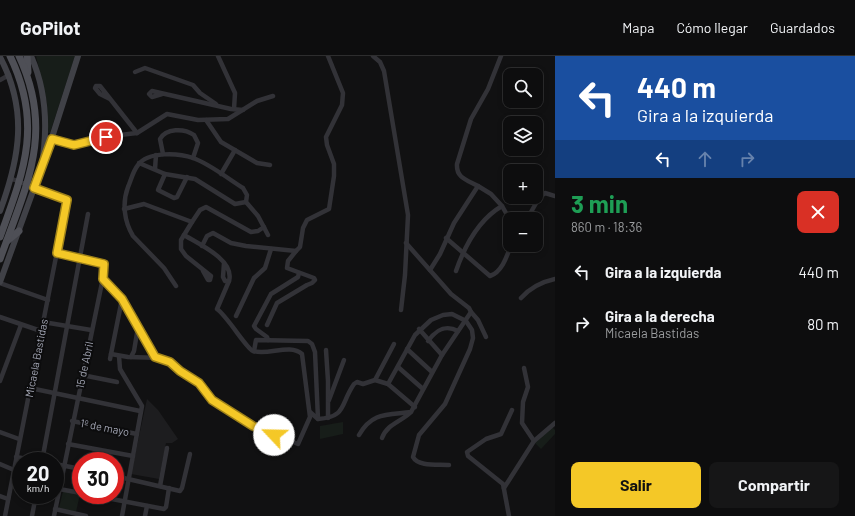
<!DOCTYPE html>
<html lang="es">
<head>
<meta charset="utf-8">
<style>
  :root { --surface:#0d0d0e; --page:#161617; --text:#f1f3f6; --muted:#9a9c9e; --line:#2d2d2e; --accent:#f4c827 }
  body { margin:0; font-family:Barlow,sans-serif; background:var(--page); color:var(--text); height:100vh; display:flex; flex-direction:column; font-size:15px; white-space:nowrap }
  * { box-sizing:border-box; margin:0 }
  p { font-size:13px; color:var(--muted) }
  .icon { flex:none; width:22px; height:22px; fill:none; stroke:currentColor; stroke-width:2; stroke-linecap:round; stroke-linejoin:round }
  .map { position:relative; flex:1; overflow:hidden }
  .details { display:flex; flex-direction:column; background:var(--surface); width:300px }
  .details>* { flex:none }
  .top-card { background:#1a4fa0; color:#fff; overflow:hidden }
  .controls { position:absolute; left:503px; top:12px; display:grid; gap:8px }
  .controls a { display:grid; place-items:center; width:40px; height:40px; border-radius:8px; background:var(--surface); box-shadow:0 2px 6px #0003,0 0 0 1px var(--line); font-size:20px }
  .speed { position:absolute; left:12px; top:396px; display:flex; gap:8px; font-size:20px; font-weight:700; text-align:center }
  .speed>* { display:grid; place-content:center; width:52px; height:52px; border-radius:50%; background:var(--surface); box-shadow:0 2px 6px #0003,0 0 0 1px var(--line); line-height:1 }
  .speed small { font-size:10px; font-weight:400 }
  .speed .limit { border:6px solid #d22; background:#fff; color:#111 }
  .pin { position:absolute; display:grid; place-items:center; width:34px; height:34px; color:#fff; margin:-17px; border:2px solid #fff; border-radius:50%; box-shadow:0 1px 4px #0007 }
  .me { position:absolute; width:44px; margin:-22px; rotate:294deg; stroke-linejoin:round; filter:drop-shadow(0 0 3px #0008) }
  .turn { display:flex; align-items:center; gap:14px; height:84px; padding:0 16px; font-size:18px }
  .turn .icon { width:52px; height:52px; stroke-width:2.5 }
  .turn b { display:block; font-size:28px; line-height:34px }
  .lanes { display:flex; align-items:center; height:38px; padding:0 16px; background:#0003; justify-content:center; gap:20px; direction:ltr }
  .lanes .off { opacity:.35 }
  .round { display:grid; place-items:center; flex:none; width:42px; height:42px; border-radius:8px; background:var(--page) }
  .summary { display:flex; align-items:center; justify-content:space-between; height:68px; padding:0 16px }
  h1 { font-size:24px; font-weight:700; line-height:30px; color:#1e9e55 }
  .cta { display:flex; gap:8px; margin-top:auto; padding:8px 16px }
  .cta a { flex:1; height:46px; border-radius:8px; background:var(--accent); color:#111; font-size:16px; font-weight:700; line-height:46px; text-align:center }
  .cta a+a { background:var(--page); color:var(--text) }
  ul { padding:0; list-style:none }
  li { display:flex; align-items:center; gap:12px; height:52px; padding:0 16px }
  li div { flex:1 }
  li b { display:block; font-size:15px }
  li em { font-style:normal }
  header { display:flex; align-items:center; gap:24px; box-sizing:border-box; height:56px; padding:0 20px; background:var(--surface); border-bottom:1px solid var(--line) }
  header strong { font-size:19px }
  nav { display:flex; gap:22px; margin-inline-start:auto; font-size:14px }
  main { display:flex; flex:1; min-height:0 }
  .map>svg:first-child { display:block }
  .built { fill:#1d1d1f }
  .green { fill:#171d19 }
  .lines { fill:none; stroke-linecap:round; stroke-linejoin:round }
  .street { stroke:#323237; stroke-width:4.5 }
  .secondary { stroke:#404147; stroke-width:6 }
  .primary { stroke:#4e4f56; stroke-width:7 }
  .route-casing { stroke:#9f8219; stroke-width:10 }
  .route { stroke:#f4c827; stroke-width:7 }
  .labels { text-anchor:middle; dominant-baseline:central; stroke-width:4; stroke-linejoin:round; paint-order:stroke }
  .street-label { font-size:11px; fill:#a2a5b3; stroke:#0c0c0d }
</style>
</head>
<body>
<header>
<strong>GoPilot</strong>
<nav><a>Mapa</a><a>Cómo llegar</a><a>Guardados</a></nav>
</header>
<main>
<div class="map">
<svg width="555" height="460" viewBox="0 0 555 460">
  <rect width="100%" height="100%" fill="#111112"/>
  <!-- built -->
  <path class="built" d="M147,343L158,354L178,383L172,387H166L159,423L131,418Z"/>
  <!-- green -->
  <g class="green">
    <path d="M36,0H75L50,77H48L47,47Z"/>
    <path d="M343,366V378L320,383V370Z"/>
    <path d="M551,370L555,374V378L541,393L535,387Z"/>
    <path d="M63,435L80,438L76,456L59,452Z"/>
  </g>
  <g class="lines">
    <!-- street -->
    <g class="street">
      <path d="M218,0L235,37L234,53"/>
      <path d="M373,0L380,6L384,15L408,159L405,219L401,254"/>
      <path d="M135,16L145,12L193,29L200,37L216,48"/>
      <path d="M0,24L9,19"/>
      <path d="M162,38L152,41L149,38L152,35L231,53L243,54"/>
      <path d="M110,43L100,38L95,32L96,30H100L137,77"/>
      <path d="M206,64L221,86L257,107L270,109"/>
      <path d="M46,81L68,88L77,89L94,82L137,77L167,58L198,64L228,63L257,45L273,40"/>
      <path d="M163,98L160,83C166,72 184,72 194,79L198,87L193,102"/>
      <path d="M139,107L165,118L195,123L235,148L246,146"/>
      <path d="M155,113L156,99"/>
      <path d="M165,118L158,134L174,142L177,141L187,121"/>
      <path d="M221,118L235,94"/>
      <path d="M478,130C467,124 456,122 457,108L471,63L488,33L501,0"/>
      <path d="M502,150L510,164"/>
      <path d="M124,153L144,148L192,166L200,154L206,151L251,176L258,175L264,171"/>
      <path d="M527,163L539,142L545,137L555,140"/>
      <path d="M192,166L181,184V193L186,200L211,220L210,224H208L203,215"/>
      <path d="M184,179C199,188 235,204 229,225H225L223,221L224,207"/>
      <path d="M446,182L490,220C502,216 507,200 511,189"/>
      <path d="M202,190L207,180L213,177L231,187L246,190L296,195L300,191L303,172L307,164L329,153L334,120V108L327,89L326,81L342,49L343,37L328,0"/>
      <path d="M430,214L440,198L454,167L478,130L491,138L502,150C478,164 465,189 456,215"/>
      <path d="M103,223L122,243L155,301"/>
      <path d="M0,227L48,244"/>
      <path d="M176,230L164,212L133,180C124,165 122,147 128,131C131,124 133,115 138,109C148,95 179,97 193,102C210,108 227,122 243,132L247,139L246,146L258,160L268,179"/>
      <path d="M521,242C531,231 541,226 555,223"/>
      <path d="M471,256L478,264L486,281"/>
      <path d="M236,260L254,222L265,212L271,193"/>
      <path d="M0,261L41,275"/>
      <path d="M43,266L91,274"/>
      <path d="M267,269L277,247L307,229L312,227L315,224L314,222L287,212L288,205L296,195"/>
      <path d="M419,273L442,299"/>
      <path d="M268,284L267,281L256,273L254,270L271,238L298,221L299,217"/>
      <path d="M428,285C436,274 445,268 458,275"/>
      <path d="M407,293L432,316"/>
      <path d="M326,294L328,325V362"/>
      <path d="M254,295L256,284L308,285L312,288L315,296L318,363"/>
      <path d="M111,298L128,301L164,302L199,327L212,344L253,370L298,388L310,361L302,298C290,287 268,300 253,295C246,292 228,261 217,253L229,225"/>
      <path d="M119,300L120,313L142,350L122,460"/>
      <path d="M131,301L134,295L138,271"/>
      <path d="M110,303L122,243"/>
      <path d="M398,311L423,333"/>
      <path d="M524,312L528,331L523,346L522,367L534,385"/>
      <path d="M82,319L117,326"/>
      <path d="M375,324L394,288"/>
      <path d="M0,325L21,269"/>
      <path d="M30,332L140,355"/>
      <path d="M329,344L344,304"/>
      <path d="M415,351L388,328L415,279L431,264L443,259L452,258L466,265L472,274L473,282L470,293L445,348L419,379L413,401C418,411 439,408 449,409"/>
      <path d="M310,356L318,363C347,361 340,348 354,328L357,326L363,328L375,324L388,328"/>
      <path d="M72,365L137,378"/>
      <path d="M0,376L19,383"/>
      <path d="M359,379C372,356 387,359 411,356L442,299L471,256L469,252L451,238L406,187"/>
      <path d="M382,382C387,368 401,366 411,356"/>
      <path d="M68,388L133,400"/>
      <path d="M16,401L38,405"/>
      <path d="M42,405L88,158"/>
      <path d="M0,408L14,414"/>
      <path d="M55,408L81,413"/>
      <path d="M115,420L180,435L182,432L190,398"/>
      <path d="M160,430L167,392"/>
      <path d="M504,432L534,385L555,367"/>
      <path d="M59,433L81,437"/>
      <path d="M91,439L164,453L166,451L169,432"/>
      <path d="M0,440L8,443"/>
      <path d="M55,453L86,460"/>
      <path d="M5,460L67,145L64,142L12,123"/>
      <path d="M32,460L36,439"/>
      <path d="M54,460L105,212L104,208L100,206L57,197"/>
      <path d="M145,460L147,450"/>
      <path d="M509,460L503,428L468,400L467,396L486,383L501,378L512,354"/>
    </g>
    <!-- secondary -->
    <g class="secondary">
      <path d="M0,1C28,54 20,101 0,155"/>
      <path d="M47,97L78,0"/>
      <path d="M0,226L41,113C48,75 47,36 31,0"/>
    </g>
    <!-- primary -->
    <g class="primary">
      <path d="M27,0L28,16"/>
      <path d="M0,181C24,115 43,68 10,0"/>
      <path d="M7,185L19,175"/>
      <path d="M0,203C26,130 55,77 19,0"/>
    </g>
  </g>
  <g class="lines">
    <defs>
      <path id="route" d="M106,81L74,89L52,83L34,132L67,144L57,197L104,208L103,223L122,243L155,301L170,306L180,315L199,327L212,344L253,370L274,379"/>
    </defs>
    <!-- route casing -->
    <use href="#route" class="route-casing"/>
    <!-- route -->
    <use href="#route" class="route"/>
  </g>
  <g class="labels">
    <!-- street labels -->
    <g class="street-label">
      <text transform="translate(36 302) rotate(-79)">Micaela Bastidas</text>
      <text transform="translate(84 309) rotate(-78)">15 de Abril</text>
      <text transform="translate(105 371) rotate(11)">1º de mayo</text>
    </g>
  </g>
</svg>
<div class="controls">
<a><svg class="icon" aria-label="search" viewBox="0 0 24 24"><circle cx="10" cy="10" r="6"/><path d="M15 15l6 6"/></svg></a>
<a><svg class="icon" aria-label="layers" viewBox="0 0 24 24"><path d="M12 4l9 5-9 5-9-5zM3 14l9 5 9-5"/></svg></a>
<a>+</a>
<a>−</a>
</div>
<div class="speed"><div>20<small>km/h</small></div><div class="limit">30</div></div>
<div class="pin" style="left:106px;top:81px;background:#d93025"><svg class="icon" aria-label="arrive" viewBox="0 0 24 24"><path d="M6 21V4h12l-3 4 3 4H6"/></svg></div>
<svg class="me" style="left:274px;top:379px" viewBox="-20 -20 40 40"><circle r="19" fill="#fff"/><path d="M0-13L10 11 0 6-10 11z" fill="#f4c827"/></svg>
</div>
<section class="details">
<div class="top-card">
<div class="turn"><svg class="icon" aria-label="left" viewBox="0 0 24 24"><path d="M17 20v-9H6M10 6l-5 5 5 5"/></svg><div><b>440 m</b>Gira a la izquierda</div></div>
<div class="lanes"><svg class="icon" aria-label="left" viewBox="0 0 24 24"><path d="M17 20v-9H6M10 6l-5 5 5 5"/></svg><svg class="icon off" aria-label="ahead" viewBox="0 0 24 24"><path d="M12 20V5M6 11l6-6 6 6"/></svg><svg class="icon off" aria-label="right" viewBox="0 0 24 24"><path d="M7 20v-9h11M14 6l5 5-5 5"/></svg></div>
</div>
<div class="summary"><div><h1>3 min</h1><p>860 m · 18:36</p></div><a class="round" style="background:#d93025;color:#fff"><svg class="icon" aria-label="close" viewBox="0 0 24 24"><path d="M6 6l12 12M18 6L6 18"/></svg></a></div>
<ul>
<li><svg class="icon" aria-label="left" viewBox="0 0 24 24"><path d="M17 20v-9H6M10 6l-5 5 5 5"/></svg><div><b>Gira a la izquierda</b></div><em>440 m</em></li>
<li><svg class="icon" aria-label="right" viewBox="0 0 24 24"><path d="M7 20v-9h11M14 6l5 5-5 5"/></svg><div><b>Gira a la derecha</b><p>Micaela Bastidas</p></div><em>80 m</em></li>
</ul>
<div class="cta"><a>Salir</a><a>Compartir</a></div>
</section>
</main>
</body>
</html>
